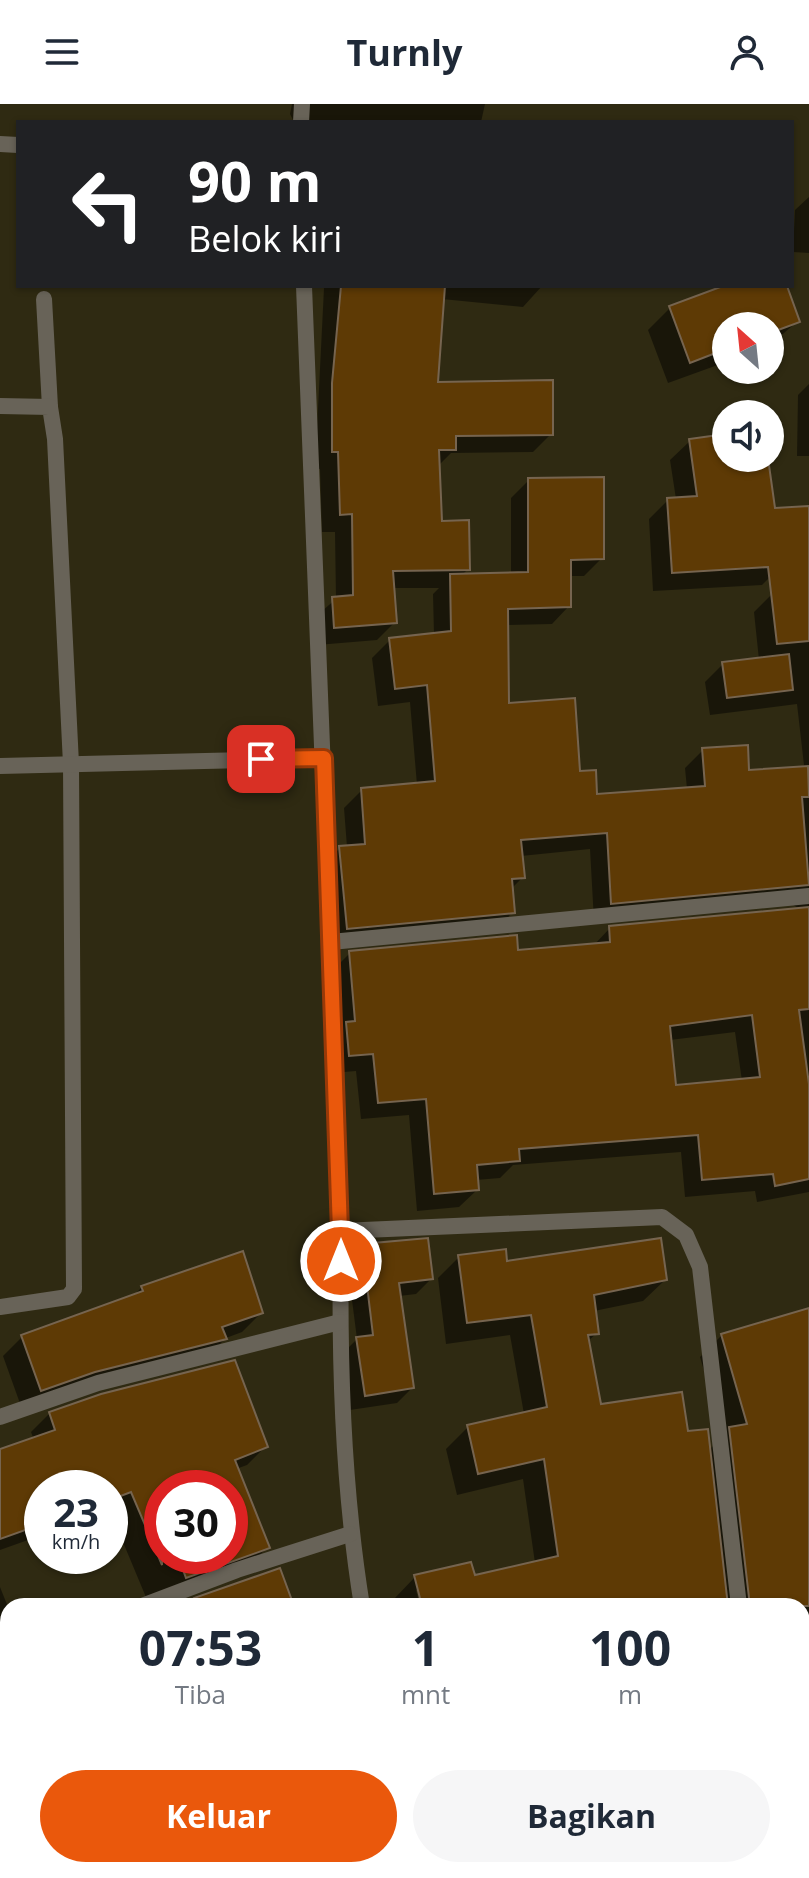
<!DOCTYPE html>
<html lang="id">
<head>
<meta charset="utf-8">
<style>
  :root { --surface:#fff; --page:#f6f6f7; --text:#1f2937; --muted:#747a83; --accent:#ea580c }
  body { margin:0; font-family:"Open Sans",sans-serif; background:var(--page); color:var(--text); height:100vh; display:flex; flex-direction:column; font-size:30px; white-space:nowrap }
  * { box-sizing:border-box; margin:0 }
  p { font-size:26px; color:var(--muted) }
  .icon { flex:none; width:44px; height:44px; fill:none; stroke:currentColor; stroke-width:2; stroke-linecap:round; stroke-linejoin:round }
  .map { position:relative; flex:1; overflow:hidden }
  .sheet { position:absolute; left:0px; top:1494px; width:810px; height:280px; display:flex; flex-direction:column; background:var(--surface); border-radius:24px 24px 0 0; box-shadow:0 2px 6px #0004 }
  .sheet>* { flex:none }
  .top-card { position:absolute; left:16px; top:16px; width:778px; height:168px; border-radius:0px; box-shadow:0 2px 6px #0004; background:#202124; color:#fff; overflow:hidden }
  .needle { width:52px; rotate:333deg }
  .fabs { position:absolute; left:712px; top:208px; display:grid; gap:16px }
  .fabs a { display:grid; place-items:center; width:72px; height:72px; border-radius:50%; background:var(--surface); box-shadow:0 2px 6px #0004; font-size:40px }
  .speed { position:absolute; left:24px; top:1366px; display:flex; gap:16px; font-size:40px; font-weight:700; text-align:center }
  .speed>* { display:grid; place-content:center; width:104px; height:104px; border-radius:50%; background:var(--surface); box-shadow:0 2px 6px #0004; line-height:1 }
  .speed small { font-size:20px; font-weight:400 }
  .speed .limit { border:12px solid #d22; background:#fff; color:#111 }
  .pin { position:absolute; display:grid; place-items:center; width:68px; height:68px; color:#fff; margin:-34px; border-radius:16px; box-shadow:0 4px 12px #0006 }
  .me { position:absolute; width:88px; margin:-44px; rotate:0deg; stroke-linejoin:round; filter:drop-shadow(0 0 6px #0008) }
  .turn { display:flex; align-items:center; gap:28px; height:168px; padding:0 40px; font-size:36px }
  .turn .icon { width:104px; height:104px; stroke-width:2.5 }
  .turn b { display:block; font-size:56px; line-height:68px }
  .eta { display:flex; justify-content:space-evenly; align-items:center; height:136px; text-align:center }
  .eta b { font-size:48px; font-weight:700; line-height:56px }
  .button { display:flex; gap:16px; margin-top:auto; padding:16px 40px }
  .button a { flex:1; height:92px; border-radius:48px; background:var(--accent); color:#fff; font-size:32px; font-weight:700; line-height:92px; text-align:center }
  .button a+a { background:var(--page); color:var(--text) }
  header { display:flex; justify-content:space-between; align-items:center; height:104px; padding:0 40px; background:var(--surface); font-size:36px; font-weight:700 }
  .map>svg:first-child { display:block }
  .shadow { fill:#0007; fill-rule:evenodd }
  .building { fill:#5e3a05; stroke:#76644f; stroke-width:2; fill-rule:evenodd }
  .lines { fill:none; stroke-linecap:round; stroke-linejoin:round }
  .minor { stroke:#686358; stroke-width:16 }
  .route-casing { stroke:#983908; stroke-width:20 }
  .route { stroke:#ea580c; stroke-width:14 }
</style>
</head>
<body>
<header><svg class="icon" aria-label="menu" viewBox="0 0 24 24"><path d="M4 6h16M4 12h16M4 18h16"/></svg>Turnly<svg class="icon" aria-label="person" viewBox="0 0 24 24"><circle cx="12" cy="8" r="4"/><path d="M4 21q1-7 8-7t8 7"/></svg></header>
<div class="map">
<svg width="809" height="1774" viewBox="0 0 809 1774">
  <rect width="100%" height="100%" fill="#2f2a12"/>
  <!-- shadow -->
  <g class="shadow">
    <path d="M292,0H485L481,18H294L290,10Z"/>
    <path d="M809,93V149L793,148L795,106Z"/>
    <path d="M305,182H542L523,203L442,195L436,280L551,330L533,348L451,349L438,362L440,419L468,465L461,472L511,471V394L529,376L602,454L584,472H569V502L552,520L506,521L507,601L578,669L596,692L687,685L685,664L703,646L748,668L800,664L804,661L797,600L710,611L705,578L723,560L759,556L754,508L772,490L809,407V1088L757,1098L755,1087L685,1093L681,1048L513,1061L500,1074L476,1076L477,1086L459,1103L417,1107L409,1011L361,1015L356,967L332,969V867L350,849H517L593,842L610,824L801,806L789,798L594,817L590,745L521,752L523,773L511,785L513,808L495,826L330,842L323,761L340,744L347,743L344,704L362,686L417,681L410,598L378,602L372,554L390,536L434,531L433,490L439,484H393L395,518L377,536L317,541L315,513L336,495L335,428H322L320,365H315L324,184ZM735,928L742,977L674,983L670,936Z"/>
    <path d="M728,182H785L798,217L770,241V222H726V258L668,279L648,226L670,204Z"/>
    <path d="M809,280V352H797L798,291Z"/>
    <path d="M726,332V354H766L781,462L762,481L653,487L649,415L668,396L676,395L670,356L690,337Z"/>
    <path d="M363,1142L431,1175L416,1190L399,1192L412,1284L397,1299L350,1306L342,1250L357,1235L347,1157Z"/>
    <path d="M459,1153L665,1176L643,1197L594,1207L597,1229L587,1238L600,1302L686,1330L708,1347L723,1332L700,1253L722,1231L809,1206V1693L808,1686L802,1687V1502H424L420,1486H416L420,1502H396L394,1495L415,1473L473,1474L535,1459L523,1375L457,1391L446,1345L468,1323L524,1310L510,1231L446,1240L438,1174Z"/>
    <path d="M142,1183L261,1209L242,1228L226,1234L206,1254L22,1305L3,1252L22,1233L132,1193Z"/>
    <path d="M50,1309L266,1342L247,1361L236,1365L267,1444L248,1462L148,1498L110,1407V1384H42V1431L0,1446V1348L34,1336L31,1328ZM162,1384H230V1452H162Z"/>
    <path d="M279,1466L285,1502H175Z"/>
    <path d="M0,1483L8,1503V1628L0,1632Z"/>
    <path d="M425,1766H611L614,1774H419Z"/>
  </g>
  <!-- building -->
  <g class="building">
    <path d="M341,182H445L438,278L553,276V331L456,332V346H439L442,417L469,416L470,466L393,467L397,519L334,524L332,493L353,491L352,410L340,411L338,348H332V279Z"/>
    <path d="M723,182H787L800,218L770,229V222H726V245L690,259L669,202Z"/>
    <path d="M726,330V354H768L775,404L809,402V537L777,540L768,463L672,469L667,394L697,392L689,335Z"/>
    <path d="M604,373V455L571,456V503L508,505L509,599L575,594L580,667L596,666L597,690L705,682L702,644L748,641L749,666L808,662L809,693H802L809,781L611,800L607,729L521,736L525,774L512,775L515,809L347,825L339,742L365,740L361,684L435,677L427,581L395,585L389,534L451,527L450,470L528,468V374Z"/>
    <path d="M789,550L793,586L727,594L722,558Z"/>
    <path d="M809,803V905L799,906L809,980V1075L775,1082L773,1070L702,1076L698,1031L519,1045L520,1057L477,1061L479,1086L434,1090L426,995L378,999L373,950L349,952L346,918L355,917L349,847L517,831L518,846L610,838L609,822ZM752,911L760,973L676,981L670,922Z"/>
    <path d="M428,1134L433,1175L399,1179L414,1284L365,1292L356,1233L373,1231L362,1140Z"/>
    <path d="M661,1134L667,1176L594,1191L599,1230L588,1231L601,1300L682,1288L688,1327L708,1325L728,1502H422L414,1471L471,1458L475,1471L558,1452L544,1355L478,1370L467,1321L547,1303L531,1211L467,1219L458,1151L506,1145L507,1157Z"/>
    <path d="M243,1147L263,1209L222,1223L227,1235L95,1268L41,1287L21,1231L143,1187L141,1182Z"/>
    <path d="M809,1204V1502H750L729,1323L747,1320L721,1230Z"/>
    <path d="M235,1256L268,1343L235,1356L270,1444L186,1474L178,1452H230V1384H162V1461L131,1388L110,1396V1384H42V1420L0,1435V1345L55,1326L49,1308L101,1290Z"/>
    <path d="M280,1464L294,1502H197L194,1494Z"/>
  </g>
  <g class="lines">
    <!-- minor -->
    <g class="minor">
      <path d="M301,18L302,0"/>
      <path d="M0,40L18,41"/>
      <path d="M304,182L341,1127C339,1252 342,1378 362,1502"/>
      <path d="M44,195L50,303"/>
      <path d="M0,302L50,303L55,335L71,660L74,1185L68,1193L0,1203"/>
      <path d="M0,662L324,654"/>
      <path d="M331,838L809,792"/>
      <path d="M341,1127L662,1113L686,1131L700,1163L739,1502"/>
      <path d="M0,1313L98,1279L340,1218"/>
      <path d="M142,1502L237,1466L350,1430"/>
      <path d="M0,1572L8,1568"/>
      <path d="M428,1766L431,1774"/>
      <path d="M19,1771L45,1766"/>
    </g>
  </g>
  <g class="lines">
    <defs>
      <path id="route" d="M261,655L324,654L341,1157"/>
    </defs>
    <!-- route casing -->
    <use href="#route" class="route-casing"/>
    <!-- route -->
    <use href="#route" class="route"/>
  </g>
</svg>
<div class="fabs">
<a><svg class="needle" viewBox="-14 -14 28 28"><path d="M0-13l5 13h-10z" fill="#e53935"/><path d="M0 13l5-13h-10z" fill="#747a83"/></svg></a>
<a><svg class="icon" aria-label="sound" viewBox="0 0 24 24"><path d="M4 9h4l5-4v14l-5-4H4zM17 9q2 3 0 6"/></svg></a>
</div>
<div class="speed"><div>23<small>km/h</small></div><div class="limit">30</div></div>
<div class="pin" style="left:261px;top:655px;background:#d93025"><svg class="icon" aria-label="arrive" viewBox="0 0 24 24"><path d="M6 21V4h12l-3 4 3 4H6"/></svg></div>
<svg class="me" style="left:341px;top:1157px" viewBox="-20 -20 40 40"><circle r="17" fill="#ea580c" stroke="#fff" stroke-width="3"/><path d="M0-11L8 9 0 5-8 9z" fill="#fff"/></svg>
<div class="top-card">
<div class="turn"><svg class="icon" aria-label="left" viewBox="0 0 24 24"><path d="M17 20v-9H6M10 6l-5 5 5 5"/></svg><div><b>90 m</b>Belok kiri</div></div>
</div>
<section class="sheet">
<div class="eta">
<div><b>07:53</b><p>Tiba</p></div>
<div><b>1</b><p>mnt</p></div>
<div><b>100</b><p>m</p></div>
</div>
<div class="button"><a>Keluar</a><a>Bagikan</a></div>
</section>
</div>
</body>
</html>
